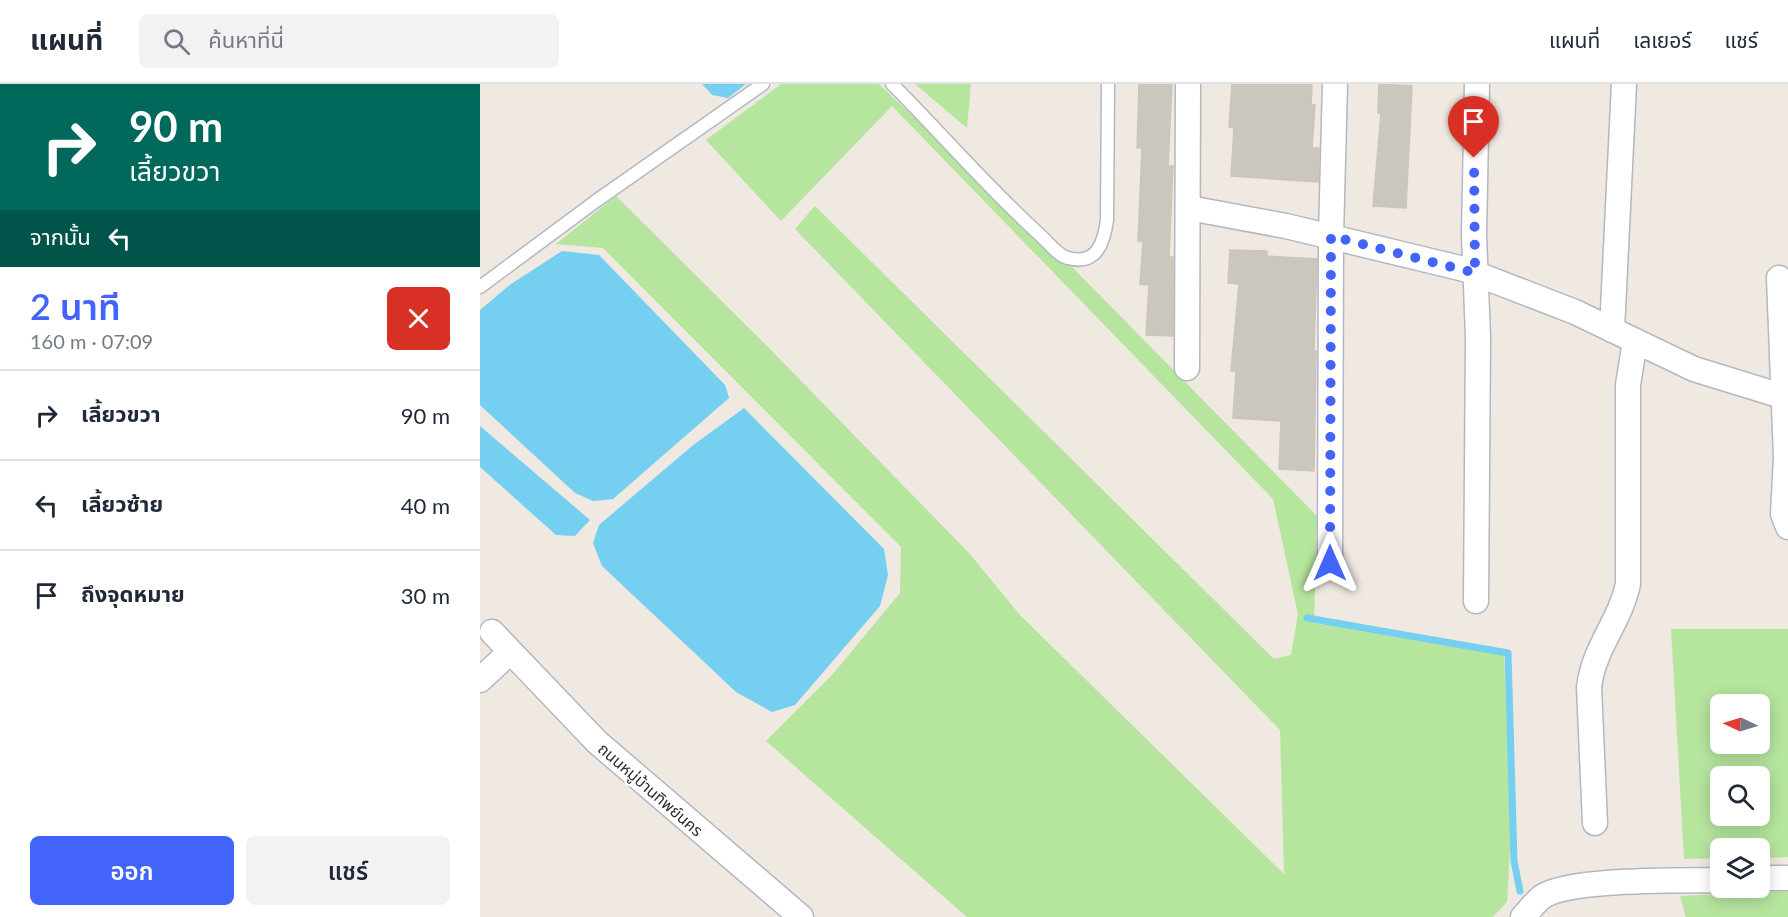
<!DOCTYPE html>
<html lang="th">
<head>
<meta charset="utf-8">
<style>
  :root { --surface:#fff; --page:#f2f2f3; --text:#1f2937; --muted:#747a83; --line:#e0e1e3; --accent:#4264fb }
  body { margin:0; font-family:Lato,"Noto Sans Thai",sans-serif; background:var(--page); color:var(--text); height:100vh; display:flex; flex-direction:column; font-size:22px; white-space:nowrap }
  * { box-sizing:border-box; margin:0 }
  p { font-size:20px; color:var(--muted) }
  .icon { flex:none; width:33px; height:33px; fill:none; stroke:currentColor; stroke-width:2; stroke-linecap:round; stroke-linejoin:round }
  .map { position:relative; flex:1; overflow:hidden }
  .side { display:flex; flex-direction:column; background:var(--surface); width:480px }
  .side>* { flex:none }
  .hud { background:#00695c; color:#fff; overflow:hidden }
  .needle { width:39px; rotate:274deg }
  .tools { position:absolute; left:1230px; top:610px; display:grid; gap:12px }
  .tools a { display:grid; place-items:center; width:60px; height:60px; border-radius:9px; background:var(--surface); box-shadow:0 3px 15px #0003; font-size:30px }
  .pin { position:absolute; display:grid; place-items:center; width:51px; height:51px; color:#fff; margin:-62px -26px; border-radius:50% 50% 50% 0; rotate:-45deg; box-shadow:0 0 6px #0007 }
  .pin .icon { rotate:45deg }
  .me { position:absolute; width:66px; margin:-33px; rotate:0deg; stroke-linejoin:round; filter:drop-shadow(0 0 4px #0008) }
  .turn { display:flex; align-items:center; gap:21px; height:126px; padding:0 30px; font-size:27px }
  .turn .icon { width:78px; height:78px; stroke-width:2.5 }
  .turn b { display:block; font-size:42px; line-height:51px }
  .then { display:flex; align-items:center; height:57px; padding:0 30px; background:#0003; gap:12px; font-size:22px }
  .round { display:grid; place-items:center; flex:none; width:63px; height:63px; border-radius:9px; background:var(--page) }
  .overview { display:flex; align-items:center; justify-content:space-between; height:102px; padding:0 30px }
  h1 { font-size:36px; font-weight:600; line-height:45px; color:var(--accent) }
  .button { display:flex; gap:12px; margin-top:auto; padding:12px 30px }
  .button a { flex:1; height:69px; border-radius:9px; background:var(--accent); color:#fff; font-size:24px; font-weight:600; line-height:69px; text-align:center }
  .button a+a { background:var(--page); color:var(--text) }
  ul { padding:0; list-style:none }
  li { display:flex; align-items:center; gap:18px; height:90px; padding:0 30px; border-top:2px solid var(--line) }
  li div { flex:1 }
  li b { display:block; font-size:22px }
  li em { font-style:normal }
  header { display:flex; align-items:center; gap:36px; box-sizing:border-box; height:84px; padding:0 30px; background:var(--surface); border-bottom:2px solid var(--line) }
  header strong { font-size:28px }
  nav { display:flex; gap:33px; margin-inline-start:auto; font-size:21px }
  .search { width:420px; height:54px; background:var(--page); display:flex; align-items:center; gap:15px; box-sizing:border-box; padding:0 21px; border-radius:9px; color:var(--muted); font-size:22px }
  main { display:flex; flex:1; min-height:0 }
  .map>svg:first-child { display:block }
  .green { fill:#b6e59e; fill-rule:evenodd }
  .water { fill:#75cff0 }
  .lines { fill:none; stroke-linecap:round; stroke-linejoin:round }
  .stream { stroke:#75cff0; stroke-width:7 }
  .building { fill:#cbc7bf; stroke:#cbc5ba; stroke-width:1.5 }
  .lane-casing { stroke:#b4b7c1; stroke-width:15 }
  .street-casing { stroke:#b4b7c1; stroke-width:27 }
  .lane { stroke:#fff; stroke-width:12 }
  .street { stroke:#fff; stroke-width:24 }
  .route { stroke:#4264fb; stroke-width:10; stroke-dasharray:0 18 }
  .labels { text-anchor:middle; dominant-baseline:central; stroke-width:5; stroke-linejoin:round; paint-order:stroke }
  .street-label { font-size:16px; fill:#2e2e2e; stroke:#fff }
</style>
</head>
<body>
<header>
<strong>แผนที่</strong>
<div class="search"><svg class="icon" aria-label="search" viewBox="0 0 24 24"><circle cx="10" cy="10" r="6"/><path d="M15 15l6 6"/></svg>ค้นหาที่นี่</div>
<nav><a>แผนที่</a><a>เลเยอร์</a><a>แชร์</a></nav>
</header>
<main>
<section class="side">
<div class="hud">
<div class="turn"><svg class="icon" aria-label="right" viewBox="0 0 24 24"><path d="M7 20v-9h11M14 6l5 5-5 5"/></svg><div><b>90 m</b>เลี้ยวขวา</div></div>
<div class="then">จากนั้น<svg class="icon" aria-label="left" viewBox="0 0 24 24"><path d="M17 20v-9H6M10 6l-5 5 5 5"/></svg></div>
</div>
<div class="overview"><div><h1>2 นาที</h1><p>160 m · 07:09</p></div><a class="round" style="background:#d93025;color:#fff"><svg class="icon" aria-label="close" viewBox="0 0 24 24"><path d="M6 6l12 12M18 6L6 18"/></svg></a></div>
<ul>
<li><svg class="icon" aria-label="right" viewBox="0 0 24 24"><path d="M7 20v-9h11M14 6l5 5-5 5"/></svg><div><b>เลี้ยวขวา</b></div><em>90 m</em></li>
<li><svg class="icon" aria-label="left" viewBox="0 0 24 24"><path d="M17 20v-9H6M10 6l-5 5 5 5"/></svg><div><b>เลี้ยวซ้าย</b></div><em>40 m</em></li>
<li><svg class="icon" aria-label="arrive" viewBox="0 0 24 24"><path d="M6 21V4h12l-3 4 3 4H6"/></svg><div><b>ถึงจุดหมาย</b></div><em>30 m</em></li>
</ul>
<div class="button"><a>ออก</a><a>แชร์</a></div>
</section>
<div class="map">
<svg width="1308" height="833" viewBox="0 0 1308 833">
  <rect width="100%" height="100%" fill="#efe9e1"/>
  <!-- green -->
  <g class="green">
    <path d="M301,0H399L595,186L837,432L834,539L1024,571L1031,749L1027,818L1013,833H487L286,657L353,590L420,509L421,463L123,164L76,160L136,112L290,265L489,469L540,531L804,790L800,646L315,145L335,122L794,575L811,571L818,530L793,415L412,22L301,137L226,56Z"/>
    <path d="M435,0H491L487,44Z"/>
    <path d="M1191,545H1308V773L1280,774V765H1240V774L1204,775ZM1240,621H1280V660H1240ZM1240,693H1280V732H1240Z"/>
    <path d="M1308,807V833H1206L1200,812Z"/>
  </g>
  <!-- water -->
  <g class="water">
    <path d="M222,0H266L248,14L232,11Z"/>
    <path d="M82,167L119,171L245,301L249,314L133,415L113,417L95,409L0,321V226L31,200Z"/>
    <path d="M264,324L404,465L408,491L400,522L315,621L292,628L256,608L122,482L113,459L119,441L212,362Z"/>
    <path d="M0,342L110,436L95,452L76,451L0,383Z"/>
  </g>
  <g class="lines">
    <!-- stream -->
    <path class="stream" d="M827,534L1028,569L1034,777L1040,807"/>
  </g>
  <!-- building -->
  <g class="building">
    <path d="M659,0H692L688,82H693L689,173H693V252L666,251L669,201L660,200L663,158L658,157L662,64H657Z"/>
    <path d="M752,0H832L831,21H835L832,64H839L838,98L751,92L754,44L749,43Z"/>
    <path d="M899,0L932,2L926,124L893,122L901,29H898Z"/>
    <path d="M750,166L787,167V172L837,175L834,267H836L834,387L799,385L801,337L753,334L756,287H751L759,200L748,199Z"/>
  </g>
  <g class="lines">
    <defs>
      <g id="lane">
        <path d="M412,0C462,50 508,104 560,151C568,158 578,172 588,174C617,182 624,158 627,136L628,0"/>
        <path d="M0,203L116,117L283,0"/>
      </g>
      <g id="street">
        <path d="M709,124L806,142L984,185L1095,228L1214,285L1308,314"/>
        <path d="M1299,194L1306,374L1303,430L1308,443"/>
        <path d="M1132,246L1144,0"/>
        <path d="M707,284L708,0"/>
        <path d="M850,479L851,152L855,0"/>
        <path d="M996,517L998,253L994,151L997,0"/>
        <path d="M12,548L117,658L321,833"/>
        <path d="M0,596L30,568"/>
        <path d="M1115,739L1109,603C1114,563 1140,538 1148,500V301L1155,257"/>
        <path d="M1280,794H1308"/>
        <path d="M1043,833C1049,827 1055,818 1062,813C1089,794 1203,797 1240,796"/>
      </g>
    </defs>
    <!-- lane casing -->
    <use href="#lane" class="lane-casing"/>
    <!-- street casing -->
    <use href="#street" class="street-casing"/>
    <!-- lane -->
    <use href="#lane" class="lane"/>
    <!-- street -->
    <use href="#street" class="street"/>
  </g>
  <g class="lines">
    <!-- route -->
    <path class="route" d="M850,479L851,152L995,189L994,74"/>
  </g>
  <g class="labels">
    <!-- street labels -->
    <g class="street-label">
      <text transform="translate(171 705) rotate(41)">ถนนหมู่บ้านทิพย์นคร</text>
    </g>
  </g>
</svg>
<div class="tools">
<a><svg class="needle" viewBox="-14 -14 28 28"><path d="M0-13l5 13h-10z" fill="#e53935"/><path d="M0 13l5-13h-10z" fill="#747a83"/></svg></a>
<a><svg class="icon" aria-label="search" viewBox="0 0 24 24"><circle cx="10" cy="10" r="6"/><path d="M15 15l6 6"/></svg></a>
<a><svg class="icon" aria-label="layers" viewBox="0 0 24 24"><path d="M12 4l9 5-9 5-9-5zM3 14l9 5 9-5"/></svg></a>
</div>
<div class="pin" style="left:994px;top:74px;background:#d93025"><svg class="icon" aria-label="arrive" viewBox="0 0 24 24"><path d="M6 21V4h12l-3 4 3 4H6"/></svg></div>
<svg class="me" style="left:850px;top:479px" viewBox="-20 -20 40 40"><path d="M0-17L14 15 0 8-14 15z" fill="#4264fb" stroke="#fff" stroke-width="4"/></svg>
</div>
</main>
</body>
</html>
